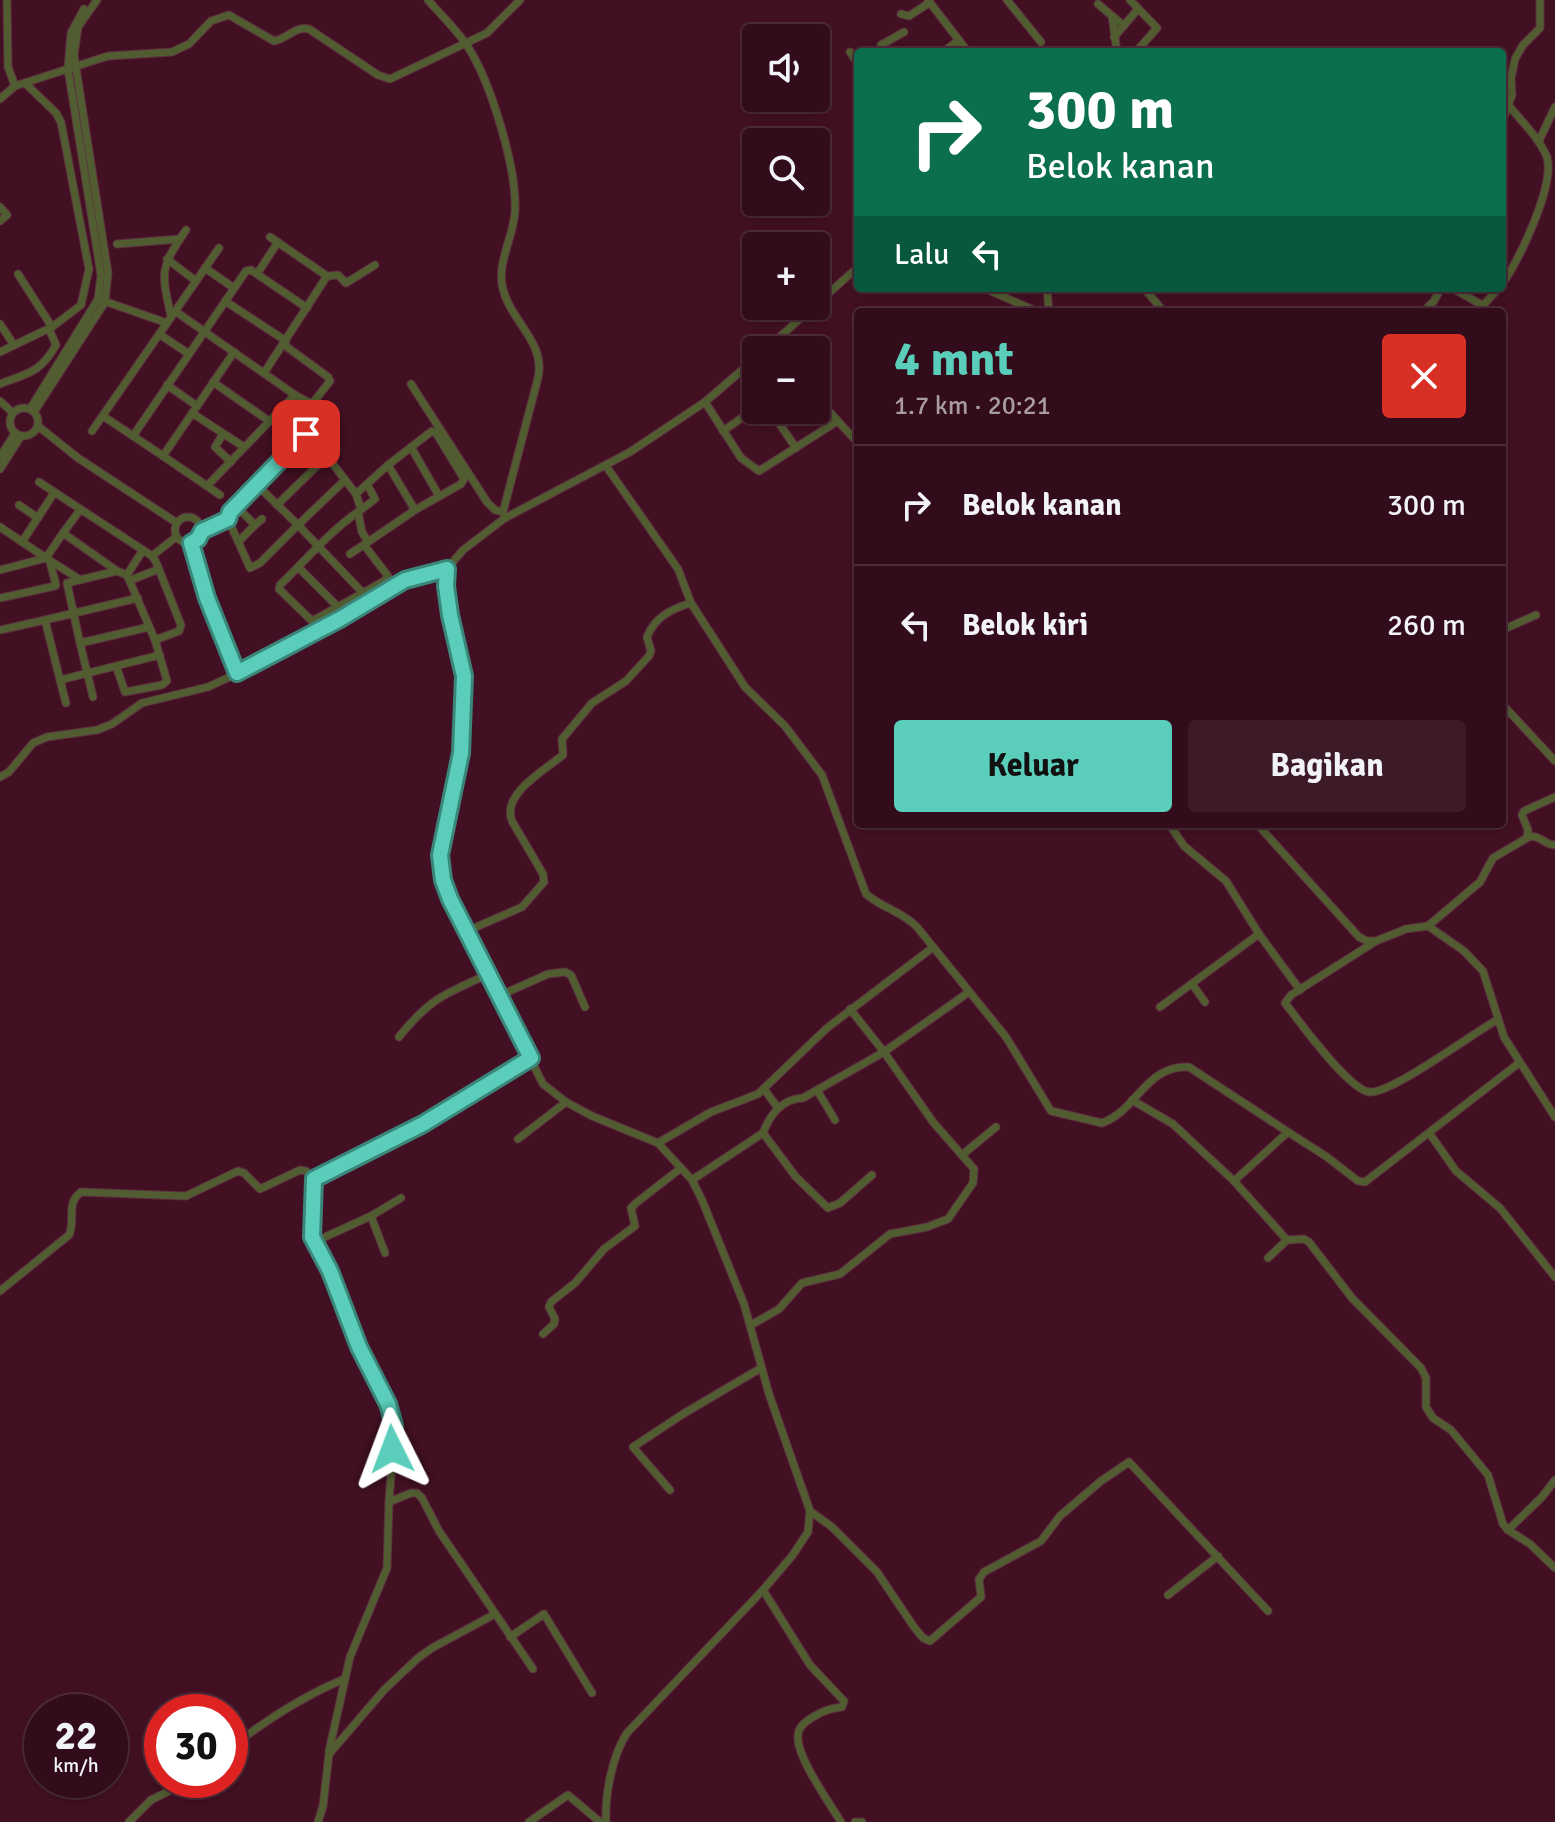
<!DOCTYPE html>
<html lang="id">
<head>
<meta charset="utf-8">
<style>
  :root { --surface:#320c1a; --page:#3d1a27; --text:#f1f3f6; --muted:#a89ba2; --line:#4d2c39; --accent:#5bcebb }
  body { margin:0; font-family:Signika,sans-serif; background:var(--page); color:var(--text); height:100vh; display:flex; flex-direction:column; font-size:30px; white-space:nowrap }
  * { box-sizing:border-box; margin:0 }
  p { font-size:26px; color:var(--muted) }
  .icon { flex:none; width:44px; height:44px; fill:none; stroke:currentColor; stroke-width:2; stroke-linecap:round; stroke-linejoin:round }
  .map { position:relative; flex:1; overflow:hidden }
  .drawer { position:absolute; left:854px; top:308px; width:652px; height:520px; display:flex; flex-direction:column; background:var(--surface); border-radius:8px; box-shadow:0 4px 12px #0003,0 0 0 2px var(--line) }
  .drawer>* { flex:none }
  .banner { position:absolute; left:854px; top:48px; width:652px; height:244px; border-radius:8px; box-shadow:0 4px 12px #0003,0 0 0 2px var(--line); background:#0b6e4f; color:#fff; overflow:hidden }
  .buttons { position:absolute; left:742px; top:24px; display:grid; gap:16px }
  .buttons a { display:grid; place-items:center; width:88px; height:88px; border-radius:8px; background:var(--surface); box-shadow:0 4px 12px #0003,0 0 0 2px var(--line); font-size:40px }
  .speed { position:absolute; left:24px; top:1694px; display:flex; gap:16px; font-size:40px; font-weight:700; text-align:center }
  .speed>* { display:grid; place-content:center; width:104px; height:104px; border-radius:50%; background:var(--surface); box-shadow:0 4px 12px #0003,0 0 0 2px var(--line); line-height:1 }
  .speed small { font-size:20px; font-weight:400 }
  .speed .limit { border:12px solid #d22; background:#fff; color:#111 }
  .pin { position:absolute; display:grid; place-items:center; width:68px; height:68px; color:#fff; margin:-34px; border-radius:16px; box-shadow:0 4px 12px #0006 }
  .me { position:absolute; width:88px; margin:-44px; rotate:357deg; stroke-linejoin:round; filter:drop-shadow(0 0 6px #0008) }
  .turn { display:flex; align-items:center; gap:28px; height:168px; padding:0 40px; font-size:36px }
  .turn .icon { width:104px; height:104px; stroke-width:2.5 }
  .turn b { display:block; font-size:56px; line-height:68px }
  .then { display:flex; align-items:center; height:76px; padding:0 40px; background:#0003; gap:16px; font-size:30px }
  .round { display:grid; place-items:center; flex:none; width:84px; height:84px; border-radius:8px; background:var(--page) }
  .summary { display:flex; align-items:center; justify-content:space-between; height:136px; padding:0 40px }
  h1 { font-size:48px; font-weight:700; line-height:60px; color:var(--accent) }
  .action { display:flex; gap:16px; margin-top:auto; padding:16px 40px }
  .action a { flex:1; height:92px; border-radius:8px; background:var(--accent); color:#111; font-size:32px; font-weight:700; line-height:92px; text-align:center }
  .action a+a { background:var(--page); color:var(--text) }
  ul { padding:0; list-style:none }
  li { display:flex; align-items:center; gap:24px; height:120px; padding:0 40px; border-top:2px solid var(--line) }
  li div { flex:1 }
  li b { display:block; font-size:30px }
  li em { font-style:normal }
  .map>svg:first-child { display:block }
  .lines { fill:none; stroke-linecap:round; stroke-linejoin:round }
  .minor-casing { stroke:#5d2f40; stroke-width:9 }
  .minor { stroke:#515c31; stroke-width:7 }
  .route-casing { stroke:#3b867a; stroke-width:20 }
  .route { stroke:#5bcebb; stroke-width:14 }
</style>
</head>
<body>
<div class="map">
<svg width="1555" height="1822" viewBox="0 0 1555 1822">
  <rect width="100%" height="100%" fill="#431023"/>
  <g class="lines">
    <defs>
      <g id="minor">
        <path d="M7,0L8,67L15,86"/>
        <path d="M428,0C441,15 457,30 468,47C491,83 517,168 515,211C514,236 496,264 503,289C511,322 546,342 538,378L503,512L505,518"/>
        <path d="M928,0L968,52"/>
        <path d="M1007,0L1041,42"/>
        <path d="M1130,0L1157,28L1136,52"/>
        <path d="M1098,4L1124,26"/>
        <path d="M901,14L909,16L929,3"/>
        <path d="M1112,16L1117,52"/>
        <path d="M1114,37L1138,9"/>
        <path d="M881,45L904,32"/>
        <path d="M850,52L858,64"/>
        <path d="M943,52L959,40"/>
        <path d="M0,99L15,86L108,56L172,52L189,44L211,21L229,15L274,41C287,39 295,26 309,29L378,75L390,79L487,33L520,0"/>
        <path d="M1502,122L1512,95L1511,78L1515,59L1523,45L1540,28V0"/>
        <path d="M1539,141L1555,107"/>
        <path d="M0,207L7,215L0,221"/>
        <path d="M270,237L327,276L338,275L346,283L375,265"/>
        <path d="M117,244L180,239"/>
        <path d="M167,259L196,281"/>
        <path d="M205,268L234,288"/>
        <path d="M18,274L52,327"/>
        <path d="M257,274L278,242"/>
        <path d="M1502,285C1519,259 1555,187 1547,157C1539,138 1523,123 1510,107"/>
        <path d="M984,288L1038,312"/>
        <path d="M1047,288L1049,312"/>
        <path d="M1144,288L1164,312"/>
        <path d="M1452,288L1482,305"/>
        <path d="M101,300L167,323"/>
        <path d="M225,301L286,341"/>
        <path d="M175,311L295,395L312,404L330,381L328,377L283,344"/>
        <path d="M1423,312L1434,301L1441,288"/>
        <path d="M1477,312L1499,288"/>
        <path d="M171,316C161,272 160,268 186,230"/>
        <path d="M0,324L14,345"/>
        <path d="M159,334L189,354"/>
        <path d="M765,350L858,267"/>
        <path d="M0,352L52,327L81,305L89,269L61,122L56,113L25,83"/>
        <path d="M234,352L163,456L207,486L295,395"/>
        <path d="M742,371L756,390"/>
        <path d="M264,373L327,276"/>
        <path d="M213,382L269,421"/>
        <path d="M0,384C28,373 40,373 56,345L49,329"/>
        <path d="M411,384L487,502L495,510L503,512"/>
        <path d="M167,385L197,406"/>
        <path d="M816,397L858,443"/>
        <path d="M0,401L13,413"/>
        <path d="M705,402L741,458L759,471L836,422"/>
        <circle cx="24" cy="422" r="14"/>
        <path d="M30,409L98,299L101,275L68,69L71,33L84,9"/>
        <path d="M770,410L796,448"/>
        <path d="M34,412L105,302L108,273L74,55L78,27L97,0"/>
        <path d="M192,413L244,447"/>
        <path d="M103,416L133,436"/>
        <path d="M38,426L78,458L177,523"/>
        <path d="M92,431L219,248"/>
        <path d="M723,431L756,408"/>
        <path d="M223,434L215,447L231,462"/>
        <path d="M411,447L439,496"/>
        <path d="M163,456L133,436L246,271L251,270L307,308"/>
        <path d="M0,457L15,433"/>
        <path d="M388,465L415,510"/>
        <path d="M606,466L678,569L691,603L745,687L785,726L822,775L866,894C882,908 903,912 917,927L1006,1037L1051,1111L1102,1123C1138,1110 1145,1065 1189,1067L1288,1132"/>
        <path d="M0,469L21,436"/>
        <path d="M345,480L298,525L363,593L312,621L279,589L280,585C305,561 329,532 358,512"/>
        <path d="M39,482L152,556L176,537"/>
        <path d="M207,486L220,495"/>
        <path d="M356,494L388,465L432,431L436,433L464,479L461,484L415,510L368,542"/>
        <path d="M19,505L38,518"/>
        <path d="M277,505L327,456"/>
        <path d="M80,510L63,533L117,571"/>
        <circle cx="188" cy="530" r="13"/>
        <path d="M228,519L250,568L260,563L298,525L256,484"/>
        <path d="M262,519L255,525L236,506L306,434L312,437L356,494L361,509"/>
        <path d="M0,527L46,558"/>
        <path d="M202,531L228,519L230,512L236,506"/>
        <path d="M63,533L46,558L79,579"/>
        <path d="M239,541L255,525"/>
        <path d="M22,542L54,493"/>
        <path d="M191,543L207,598L237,673"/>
        <path d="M350,554L368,542L362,532L358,512L375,499L367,484"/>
        <path d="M152,556L156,562L181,625L179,631L155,640"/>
        <path d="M50,562L56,585"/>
        <path d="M298,567L338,607"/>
        <path d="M0,570L46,558"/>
        <path d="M131,580L159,569"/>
        <path d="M363,593L384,581L388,576L364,545"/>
        <path d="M0,598L55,586"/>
        <path d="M138,598L45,620L60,680L160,655"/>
        <path d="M0,630L45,620"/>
        <path d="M1502,630L1536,615"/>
        <path d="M80,643L67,583L117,571L127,575"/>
        <path d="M116,666L125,692L162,685L167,681L155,640L127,575L143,550"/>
        <path d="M60,680L66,703"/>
        <path d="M93,697L80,643L149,627"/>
        <path d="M1502,704L1555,761"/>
        <path d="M0,777L9,772L33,743L47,737L97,730L112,724L142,703L208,687L266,660L405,580L447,569"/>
        <path d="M1169,824L1184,846L1226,881L1259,934L1300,990"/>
        <path d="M1257,824L1359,937L1367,941H1376L1406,929L1428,926L1464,951L1483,971L1504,1037L1555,1117"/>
        <path d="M1528,837C1540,834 1544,845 1555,845"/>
        <path d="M1428,926L1480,882L1493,858L1527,838L1528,830L1522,815L1524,811L1555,797"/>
        <path d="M467,931L522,907L544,882L543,874L512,821C501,794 545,770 563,755L562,739L592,703L626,681L649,656L651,651L647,637C655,617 671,609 691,603"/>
        <path d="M1376,941L1291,995L1285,1003C1299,1021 1348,1089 1369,1092C1390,1095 1473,1033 1497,1020"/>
        <path d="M1192,984L1205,1002"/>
        <path d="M501,995L548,974L565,972L571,975L585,1007"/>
        <path d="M1160,1007L1259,934"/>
        <path d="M850,1009L884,1052L969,992"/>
        <path d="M399,1037C429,999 446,993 489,974"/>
        <path d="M531,1058L423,1124L314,1179L312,1237L330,1271L359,1347L390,1409L394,1434L389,1502L411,1493H417L422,1498L439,1531L533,1669"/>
        <path d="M764,1089L778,1108"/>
        <path d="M817,1090L835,1120"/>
        <path d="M1132,1100L1173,1124L1234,1181L1288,1132L1327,1157L1358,1181L1365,1182L1519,1063"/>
        <path d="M763,1133L796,1177L828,1208L840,1203L872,1175"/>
        <path d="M1430,1134L1456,1171L1500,1208L1555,1277"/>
        <path d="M518,1139L566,1102"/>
        <path d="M658,1143L711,1112L758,1094L827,1028L932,948"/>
        <path d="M962,1155L996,1127"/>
        <path d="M692,1180L763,1133C770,1115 781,1099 803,1098L884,1052L933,1122L974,1169L973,1183L948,1219L927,1227L890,1234L840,1274L802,1283L779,1309L751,1325"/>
        <path d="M1234,1181L1287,1240L1304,1239L1309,1242L1352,1298L1421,1368L1426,1378V1407L1433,1418L1451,1430L1488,1475L1503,1524L1508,1530L1530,1544L1555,1568"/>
        <path d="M314,1242L371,1216"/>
        <path d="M385,1253L371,1216L401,1198"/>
        <path d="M1268,1258L1287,1240"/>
        <path d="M0,1291L69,1235C76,1220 65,1204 81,1192L186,1196L238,1171L244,1173L260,1189L300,1170L306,1171L314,1179"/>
        <path d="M543,1334L554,1324L555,1319L549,1307L551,1302L575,1283L604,1249L635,1226L631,1208L636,1203L681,1168"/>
        <path d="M670,1490L633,1447L683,1414L761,1368"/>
        <path d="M810,1511L832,1527L877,1572L914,1627L923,1638L930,1641L981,1597L979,1579L984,1572L1041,1541L1060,1516L1101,1481L1129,1462L1268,1611"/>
        <path d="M1508,1530L1542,1497L1555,1480"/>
        <path d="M763,1590L810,1665L844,1701L842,1707C832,1708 822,1711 813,1717C805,1722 798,1727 798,1736C796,1756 830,1804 841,1822"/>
        <path d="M1168,1595L1218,1556"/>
        <path d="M510,1637L544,1614L592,1693"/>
        <path d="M230,1748C266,1720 301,1697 344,1679"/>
        <path d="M329,1751L350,1657L387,1568L389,1502"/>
        <path d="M129,1822L151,1800L191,1780"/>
        <path d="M318,1822L323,1806L329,1754L384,1690L418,1658L432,1648L495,1614"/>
        <path d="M529,1822L568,1795L600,1822"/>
        <path d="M606,1822C605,1794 612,1756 627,1733L763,1590L792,1556L808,1532L810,1511L769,1394L744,1304L702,1200L692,1180L658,1143L592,1116L566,1102L543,1084L450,899L442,873L441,849L461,753L464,679L450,615L447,569L463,550L505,518L630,452L705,402L756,358"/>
        <path d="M855,1822H862"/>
      </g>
    </defs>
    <!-- minor casing -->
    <use href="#minor" class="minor-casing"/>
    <!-- minor -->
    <use href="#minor" class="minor"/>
  </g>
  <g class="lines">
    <defs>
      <path id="route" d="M306,434L230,512L228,519L202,531L198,539L191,543L207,598L237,673L340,619L405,580L447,569L446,586L450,615L464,676L461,753L440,855L443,880L450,899L531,1058L423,1124L314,1179L312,1237L330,1271L359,1347L388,1404L394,1425L392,1449"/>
    </defs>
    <!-- route casing -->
    <use href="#route" class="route-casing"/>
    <!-- route -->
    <use href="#route" class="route"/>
  </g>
</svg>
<div class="buttons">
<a><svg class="icon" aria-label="sound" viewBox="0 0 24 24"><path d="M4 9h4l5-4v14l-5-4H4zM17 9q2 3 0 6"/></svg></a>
<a><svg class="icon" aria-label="search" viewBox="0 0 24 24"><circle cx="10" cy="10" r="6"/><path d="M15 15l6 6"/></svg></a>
<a>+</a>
<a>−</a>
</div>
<div class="speed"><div>22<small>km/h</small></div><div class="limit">30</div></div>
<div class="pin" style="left:306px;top:434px;background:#d93025"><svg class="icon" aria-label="arrive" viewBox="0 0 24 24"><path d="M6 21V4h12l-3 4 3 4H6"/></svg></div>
<svg class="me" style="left:392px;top:1449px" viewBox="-20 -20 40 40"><path d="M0-17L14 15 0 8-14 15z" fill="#5bcebb" stroke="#fff" stroke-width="4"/></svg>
<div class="banner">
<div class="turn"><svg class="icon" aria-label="right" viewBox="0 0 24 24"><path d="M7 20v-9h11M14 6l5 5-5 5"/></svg><div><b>300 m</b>Belok kanan</div></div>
<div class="then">Lalu<svg class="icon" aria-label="left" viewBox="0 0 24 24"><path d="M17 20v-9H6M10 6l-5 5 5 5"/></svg></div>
</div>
<section class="drawer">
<div class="summary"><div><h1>4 mnt</h1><p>1.7 km · 20:21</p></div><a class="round" style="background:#d93025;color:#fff"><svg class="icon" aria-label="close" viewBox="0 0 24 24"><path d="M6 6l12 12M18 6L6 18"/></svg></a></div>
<ul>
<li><svg class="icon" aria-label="right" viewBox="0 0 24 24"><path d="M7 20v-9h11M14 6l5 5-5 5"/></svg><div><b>Belok kanan</b></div><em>300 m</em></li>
<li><svg class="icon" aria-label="left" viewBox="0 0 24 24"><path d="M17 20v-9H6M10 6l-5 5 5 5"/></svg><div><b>Belok kiri</b></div><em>260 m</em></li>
</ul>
<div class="action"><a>Keluar</a><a>Bagikan</a></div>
</section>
</div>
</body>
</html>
